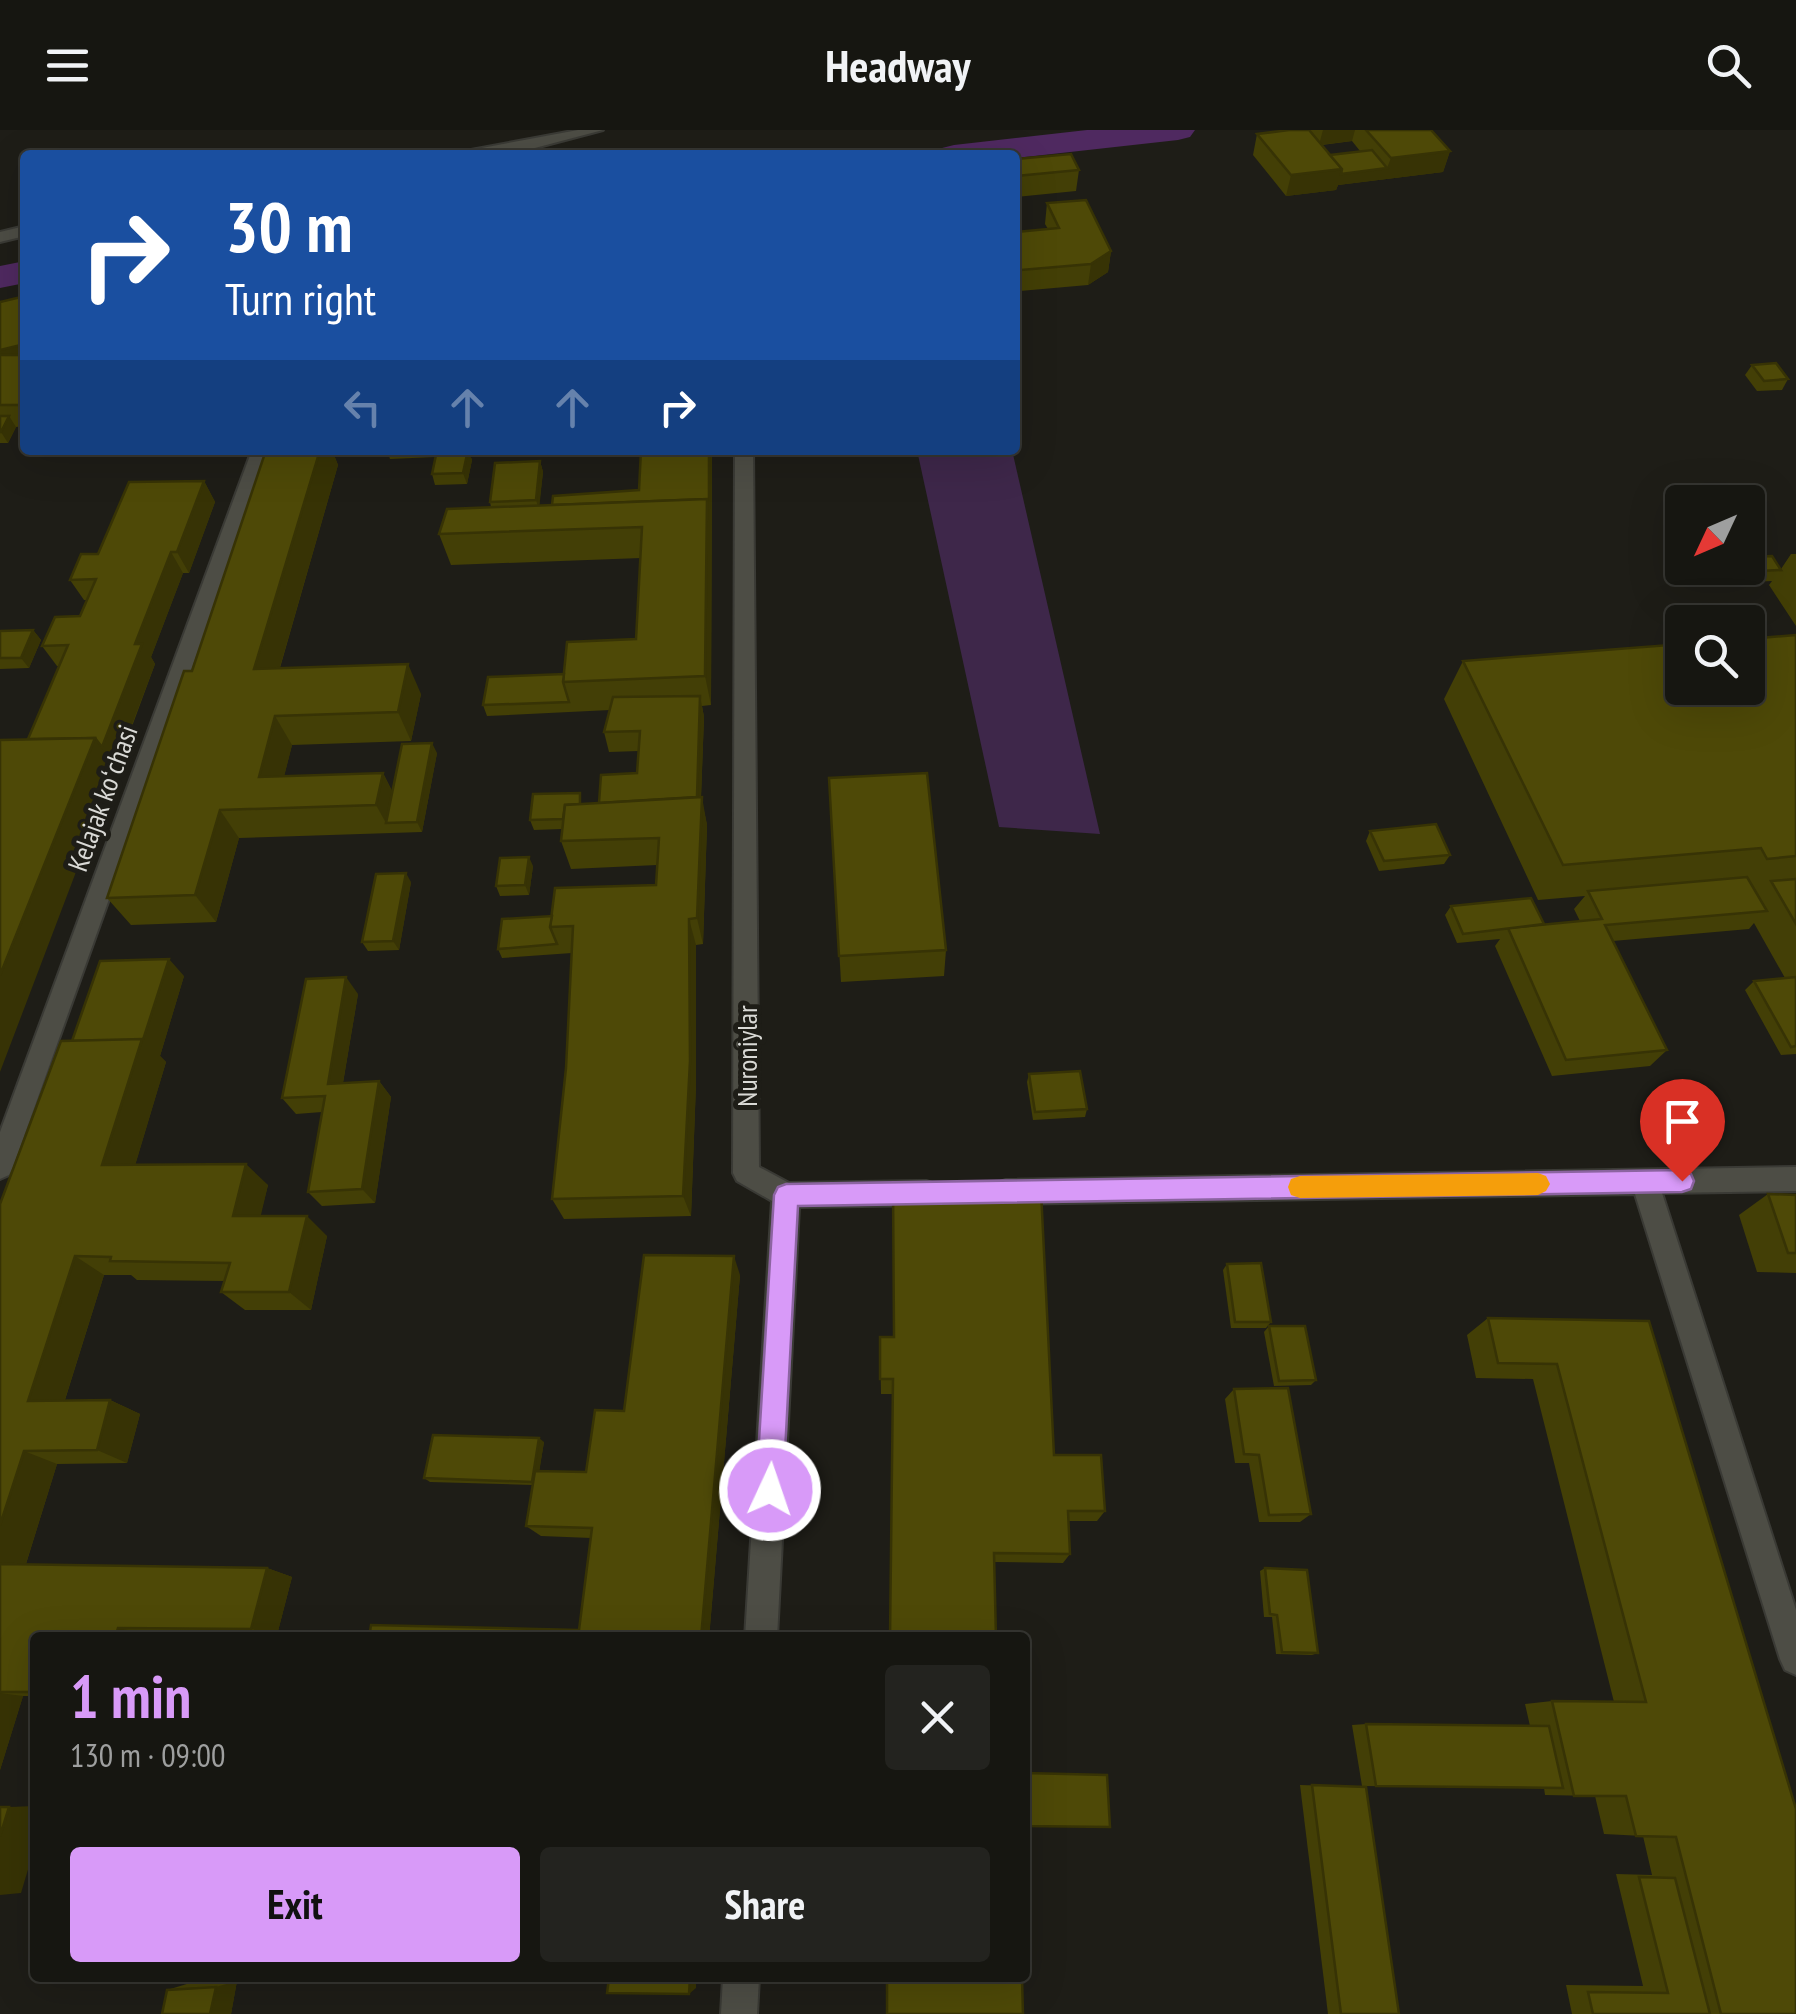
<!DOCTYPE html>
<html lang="en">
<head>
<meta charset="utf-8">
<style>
  :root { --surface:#161611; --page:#23231f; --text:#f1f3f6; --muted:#9e9f9f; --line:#353531; --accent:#d89af8 }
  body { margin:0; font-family:"PT Sans Narrow",sans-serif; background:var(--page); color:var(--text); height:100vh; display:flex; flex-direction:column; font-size:38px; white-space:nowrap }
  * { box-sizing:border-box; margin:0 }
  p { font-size:32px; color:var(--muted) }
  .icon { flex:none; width:55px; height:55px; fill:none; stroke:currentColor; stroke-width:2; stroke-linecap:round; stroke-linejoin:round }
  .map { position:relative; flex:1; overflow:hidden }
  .sheet { position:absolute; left:30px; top:1502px; width:1000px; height:350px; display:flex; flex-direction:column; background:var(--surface); border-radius:10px; box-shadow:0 10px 40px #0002,0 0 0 2px var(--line) }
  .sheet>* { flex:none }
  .top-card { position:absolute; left:20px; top:20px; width:1000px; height:305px; border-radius:10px; box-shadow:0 10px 40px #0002,0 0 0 2px var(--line); background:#1a4fa0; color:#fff; overflow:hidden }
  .needle { width:65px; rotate:226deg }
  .tools { position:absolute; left:1665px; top:355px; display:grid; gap:20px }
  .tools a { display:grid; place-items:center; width:100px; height:100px; border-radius:10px; background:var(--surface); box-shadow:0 10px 40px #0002,0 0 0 2px var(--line); font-size:50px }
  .pin { position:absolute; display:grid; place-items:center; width:85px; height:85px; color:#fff; margin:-102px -42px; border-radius:50% 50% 50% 0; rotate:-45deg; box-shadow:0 0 10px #0007 }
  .pin .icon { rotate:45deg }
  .me { position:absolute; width:110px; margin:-55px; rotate:3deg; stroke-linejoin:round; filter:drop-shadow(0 0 8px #0008) }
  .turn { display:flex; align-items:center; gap:35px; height:210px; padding:0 40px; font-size:45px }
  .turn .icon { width:130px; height:130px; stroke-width:2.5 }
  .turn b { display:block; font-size:70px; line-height:85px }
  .lanes { display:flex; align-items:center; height:95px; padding:0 40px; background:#0003; justify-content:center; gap:50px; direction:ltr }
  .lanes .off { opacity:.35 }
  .round { display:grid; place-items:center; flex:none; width:105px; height:105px; border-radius:10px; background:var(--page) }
  .summary { display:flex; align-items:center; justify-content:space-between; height:170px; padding:0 40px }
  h1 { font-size:60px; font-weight:600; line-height:75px; color:var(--accent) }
  .primary-button { display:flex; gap:20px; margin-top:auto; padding:20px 40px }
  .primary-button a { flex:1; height:115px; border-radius:10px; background:var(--accent); color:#111; font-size:40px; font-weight:600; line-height:115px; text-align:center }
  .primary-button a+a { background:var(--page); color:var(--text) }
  header { display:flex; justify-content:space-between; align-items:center; height:130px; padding:0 40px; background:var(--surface); font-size:45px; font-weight:600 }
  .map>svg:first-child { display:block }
  .green { fill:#3e274a }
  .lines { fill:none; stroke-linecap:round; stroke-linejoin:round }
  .canal { fill:#4f2960; fill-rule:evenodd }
  .service-casing { stroke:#3a3a35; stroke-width:4 }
  .minor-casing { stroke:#3a3a35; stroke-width:4 }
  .service { fill:#4d4d45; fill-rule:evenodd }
  .minor { fill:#4d4d45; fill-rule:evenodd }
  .wall { fill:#433f06; fill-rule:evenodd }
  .shaded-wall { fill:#373305 }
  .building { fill:#4e4907; stroke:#373305; stroke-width:2.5 }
  .route { fill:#d89af8; stroke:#8c64a1; stroke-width:2.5 }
  .slow { fill:#f59e0b }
  .labels { text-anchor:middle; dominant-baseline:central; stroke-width:10; stroke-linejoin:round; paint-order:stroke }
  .street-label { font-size:28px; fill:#d9d9d5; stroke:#1e1d17 }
</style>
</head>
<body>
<header><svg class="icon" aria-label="menu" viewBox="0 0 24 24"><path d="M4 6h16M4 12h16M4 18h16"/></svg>Headway<svg class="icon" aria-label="search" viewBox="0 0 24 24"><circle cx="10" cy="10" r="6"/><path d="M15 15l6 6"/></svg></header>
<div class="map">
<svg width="1796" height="1884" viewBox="0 0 1796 1884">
  <rect width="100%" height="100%" fill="#1e1d17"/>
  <!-- green -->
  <path class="green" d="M917,320H1012L1100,704L999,697Z"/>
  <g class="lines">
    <!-- canal -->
    <g class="canal">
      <path d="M1087,0H1195L1190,7L1178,10L1015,28V25H937L942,18L954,15Z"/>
      <path d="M25,131V153L0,158V136Z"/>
    </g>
    <defs>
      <g id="service">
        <path d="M578,0H603L531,19L444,25Z"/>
        <path d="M25,96V106L0,112V102Z"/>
      </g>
      <g id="minor">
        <path d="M252,320H270L13,1037L9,1045L0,1049V1002Z"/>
        <path d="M735,320H753L759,1037L789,1053L926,1051L935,1054L939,1063L935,1072L926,1075L799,1077L777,1508H745L772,1071L737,1051L733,1043Z"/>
        <path d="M1796,1037V1061L1662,1063L1796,1480V1545L1785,1540L1780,1529L1635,1064L1006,1074L997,1071L993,1062L997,1053L1006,1050Z"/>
        <path d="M723,1848H759L757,1884H721Z"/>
      </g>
    </defs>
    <!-- service casing -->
    <use href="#service" class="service-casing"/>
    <!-- minor casing -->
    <use href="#minor" class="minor-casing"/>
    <!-- service -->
    <use href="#service" class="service"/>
    <!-- minor -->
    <use href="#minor" class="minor"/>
  </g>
  <!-- wall -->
  <g class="wall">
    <path d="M1289,0H1431L1450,21L1443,42L1338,55L1336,60L1286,66L1253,25L1257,4ZM1352,11L1360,21L1330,25L1322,15Z"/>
    <path d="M1015,29L1079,40L1076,61L1015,67Z"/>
    <path d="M1047,73L1111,121L1108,142L1088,155L1020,161L1015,150V102L1048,99L1045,94Z"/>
    <path d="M25,166V296L16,297L8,313H0V172Z"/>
    <path d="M1752,235L1788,249L1782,260L1757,261L1745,245Z"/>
    <path d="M43,320H222L48,326Z"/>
    <path d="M266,320H332L338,335L280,538L421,564L411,611L292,615L284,646L383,643L392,661L437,623L422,702L239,708L216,792L131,795L107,768L192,541Z"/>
    <path d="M387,320H468L472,330L467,354L435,355L432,344L435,327L390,329Z"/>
    <path d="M591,320H712V325L711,575L702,576L704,587L701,667L707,695L703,814L696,815V954L691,1086L564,1089L552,1069L566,938L572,823L502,828L498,819L552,786L656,755L657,735L571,739L561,711L562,699L534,700L530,690L583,674L599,673L637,643L639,621L609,622L604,602L610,580L487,586L483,575L564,544L636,509L641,428L451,435L439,404L491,377L490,372L540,331L543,342L539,375H552L639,360L641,322L592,324Z"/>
    <path d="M204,351L215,372L189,443H183L151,527L155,534L117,637L28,609L59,536H57L42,516L80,486L87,470H84L70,450L98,424Z"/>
    <path d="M1791,424H1796V496L1769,455L1772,451L1751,452L1742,438H1748V429L1749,427L1781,439Z"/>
    <path d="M33,500L41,510L29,538L0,539V501Z"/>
    <path d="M1796,505V924L1781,925L1745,860L1754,851L1785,848L1754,793L1749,799L1613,811L1667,920L1650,936L1552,946L1495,816L1500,809L1457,813L1445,785L1451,776L1544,794L1580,791L1574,779L1585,766L1538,770L1444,569L1463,531Z"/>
    <path d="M829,648L946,820L944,846L841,852Z"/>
    <path d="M1370,701L1450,725L1444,734L1379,741L1366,711Z"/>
    <path d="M533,736L529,765L500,766L496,756Z"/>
    <path d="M411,752L399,820L368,821L362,812Z"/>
    <path d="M184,846L160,926L166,932L135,1035L268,1055L260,1086L327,1106L311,1180H245L221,1162L225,1151L137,1150L131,1145H104L65,1270H110L140,1284L127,1333L57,1334L26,1434L267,1438L292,1447L277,1505L149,1504L148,1508H35V1566H23L0,1640V1074L72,911Z"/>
    <path d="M358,864L343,953L379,951L391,967L375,1073L322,1076L308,1062L322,982L296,984L282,968Z"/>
    <path d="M1029,944L1087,979L1085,987L1033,990L1027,952Z"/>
    <path d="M1768,1064L1796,1065V1143L1757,1142L1739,1085Z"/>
    <path d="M1227,1134L1271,1192L1266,1198H1231L1223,1140Z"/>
    <path d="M740,1145L709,1508H369L579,1500L591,1408L541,1406L526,1396L533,1355L430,1352L424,1348L544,1312L539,1341L586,1342L624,1281Z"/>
    <path d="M1488,1188L1649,1191L1796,1884H1572L1566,1855L1643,1856L1616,1744L1652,1745L1643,1706L1604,1704L1595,1666L1545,1665L1544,1658L1362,1656L1352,1595L1366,1594L1530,1596L1525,1574L1552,1571L1614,1572L1533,1249L1476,1248L1467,1205Z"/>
    <path d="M1269,1196L1316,1250L1311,1255L1274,1256L1264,1202Z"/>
    <path d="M880,1207L1054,1325L1105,1381L1097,1391H1068L1070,1424L1063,1433L994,1432L893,1264H881Z"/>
    <path d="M1234,1259L1311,1384L1300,1392H1259L1249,1333H1235L1225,1269Z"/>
    <path d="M1265,1438L1318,1523L1312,1525L1276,1524L1272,1487H1264L1260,1441Z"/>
    <path d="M1300,1655L1366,1657L1399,1884H1328Z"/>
    <path d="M237,1851L231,1884L167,1860L190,1853Z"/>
  </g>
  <!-- shaded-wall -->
  <g class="shaded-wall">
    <path d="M1323,0H1355L1352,11L1319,15Z"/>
    <path d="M1450,21L1443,42L1338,55L1336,60L1286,66L1291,45L1342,39L1387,38L1391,28Z"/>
    <path d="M1111,121L1108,142L1088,155L1091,134Z"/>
    <path d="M25,214V238L0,244V220Z"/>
    <path d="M9,286L16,297L8,313L1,302Z"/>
    <path d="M320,320H332L338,335L271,568L254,539Z"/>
    <path d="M468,320L472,330L467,354L463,343Z"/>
    <path d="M709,320H712V325L711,575L705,546Z"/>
    <path d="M540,331L543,342L539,380L536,370Z"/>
    <path d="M204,351L215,372L189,443L177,422Z"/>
    <path d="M171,422L183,443L151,527L155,534L0,942V845Z"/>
    <path d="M33,500L41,510L29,538L21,528Z"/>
    <path d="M408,534L421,564L411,611L398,582Z"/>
    <path d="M700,566L704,587L700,695L696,676Z"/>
    <path d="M275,586L292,615L277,675L259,647Z"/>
    <path d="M432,613L437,623L422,702L417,692Z"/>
    <path d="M383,643L397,671L386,693L376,675Z"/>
    <path d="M702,667L707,695L703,814L697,788Z"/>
    <path d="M220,680L239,708L216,792L195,765Z"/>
    <path d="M529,727L533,736L529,765L525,755Z"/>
    <path d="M406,743L411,752L399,820L393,811Z"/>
    <path d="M689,789L696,815V954L691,1086L683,1066Z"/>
    <path d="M169,829L184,846L160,926L166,932L129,1056L102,1035Z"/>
    <path d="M346,847L358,864L340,970L328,954Z"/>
    <path d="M379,951L391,967L375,1073L362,1059Z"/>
    <path d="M246,1034L268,1055L256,1106L233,1086Z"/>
    <path d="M307,1086L327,1106L311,1180L289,1162Z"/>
    <path d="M75,1126L104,1145L60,1285L28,1271Z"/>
    <path d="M734,1126L740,1145L709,1508H701Z"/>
    <path d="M110,1270L140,1284L127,1333L97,1320Z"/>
    <path d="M539,1308L544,1312L537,1356L532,1352Z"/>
    <path d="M24,1321L57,1334L23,1443L0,1437V1395Z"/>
    <path d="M267,1438L292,1447L277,1505L251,1499Z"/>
    <path d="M118,1498L149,1504L148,1508H115Z"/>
    <path d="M0,1563L23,1566L0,1640Z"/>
    <path d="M35,1676V1716L21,1763L0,1765V1706L9,1677Z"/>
    <path d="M690,1848H696V1858L689,1864Z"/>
    <path d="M237,1851L231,1884H210L216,1857Z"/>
  </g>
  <!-- building -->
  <g class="building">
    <path d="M1289,0H1309L1342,39L1291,45L1257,4Z"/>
    <path d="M1366,0H1431L1450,21L1391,28Z"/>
    <path d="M1372,20L1387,38L1341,44L1342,39L1330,25Z"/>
    <path d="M1071,24L1079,40L1015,46V29Z"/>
    <path d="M1086,70L1111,121L1091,134L1021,140L1015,125V102L1059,98L1047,73Z"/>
    <path d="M25,166V214L0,220V172Z"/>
    <path d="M0,225H25V268L22,275H0Z"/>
    <path d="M1776,233L1788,249L1764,251L1752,235Z"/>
    <path d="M0,286H9L1,302H0Z"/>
    <path d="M266,320H320L254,539L408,534L398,582L275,586L259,647L383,643L376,675L220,680L195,765L107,768L184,541H192Z"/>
    <path d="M437,320H468L463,343L432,344Z"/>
    <path d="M641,320H709V379L707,369L552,375L553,366L639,360Z"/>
    <path d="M540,331L536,370L490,372L495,333Z"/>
    <path d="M204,351L177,422H171L135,514H142L102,617L95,608L28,609L68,515L42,516L55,487L80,486L96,449L70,450L81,424H98L129,352Z"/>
    <path d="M707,369L705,546L563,552L567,512L636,509L642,397L439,404L447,379Z"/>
    <path d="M1772,426L1781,440L1758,441L1749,427Z"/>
    <path d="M33,500L21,528H0V501Z"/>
    <path d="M1796,505V726L1767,729L1761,718L1563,735L1463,531L1682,514V558H1748V509Z"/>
    <path d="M564,544L563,552L569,572L483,575L488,547Z"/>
    <path d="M700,566L697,667L599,673L601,645L637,643L640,601L604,602L613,567Z"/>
    <path d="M95,608L0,845V610Z"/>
    <path d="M432,613L417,692L386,693L402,614Z"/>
    <path d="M927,643L946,820L839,826L829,648Z"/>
    <path d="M580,663V674L565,675L563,689L530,690L533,664Z"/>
    <path d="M702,667L697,788L689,789L690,931L683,1066L552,1069L566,938L573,796L550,797L555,758L656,755L659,708L561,711L565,675Z"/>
    <path d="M1436,694L1450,725L1384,731L1370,701Z"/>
    <path d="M529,727L525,755L496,756L500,728Z"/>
    <path d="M406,743L393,811L362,812L376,744Z"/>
    <path d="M1747,747L1767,781L1605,795L1667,920L1566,930L1508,798L1602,789L1588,761Z"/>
    <path d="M1796,749V794L1771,751Z"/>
    <path d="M1531,768L1544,794L1463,804L1451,776Z"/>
    <path d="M552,786L550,797L557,814L498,819L502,789Z"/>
    <path d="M169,829L143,910L72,911L100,831Z"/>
    <path d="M346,847L328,954L379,951L362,1059L308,1062L325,966L282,968L306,849Z"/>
    <path d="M1796,847V916L1791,917L1754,851Z"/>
    <path d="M142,909L102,1035L246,1034L233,1086H307L289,1162H221L230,1133L110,1131L111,1127L75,1126L28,1271L110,1270L97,1320L24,1321L0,1395V1074L61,911Z"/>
    <path d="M1080,941L1087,979L1035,982L1029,944Z"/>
    <path d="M893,1058L1041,1061L1054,1325H1101L1105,1381H1068L1070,1424L994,1423L996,1508H890L893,1249H880V1207H894Z"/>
    <path d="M1768,1064L1796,1065V1123H1788Z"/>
    <path d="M644,1125L734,1126L701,1508H369L371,1495L579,1500L592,1398L526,1396L535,1341L586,1342L595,1280L624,1281Z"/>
    <path d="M1261,1133L1271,1192H1235L1227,1134Z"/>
    <path d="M1488,1188L1649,1191L1796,1679V1884H1721L1676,1707L1636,1706L1626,1666H1574L1552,1571L1646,1572L1557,1234L1498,1233Z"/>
    <path d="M1269,1196H1305L1316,1250L1279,1251Z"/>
    <path d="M1288,1258L1311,1384L1269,1385L1259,1325L1244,1324L1234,1259Z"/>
    <path d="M433,1305L539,1308L532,1352L424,1348Z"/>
    <path d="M0,1434L267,1438L251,1499L118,1498L115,1508H35V1562H0Z"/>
    <path d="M1265,1438L1307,1440L1318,1523L1282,1522L1277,1485L1270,1484Z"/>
    <path d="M1366,1594L1549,1596L1563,1658L1376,1656Z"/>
    <path d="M1025,1643L1107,1645L1110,1697L1025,1696Z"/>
    <path d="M1312,1655L1366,1657L1399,1884H1341Z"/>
    <path d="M0,1677H9L0,1706Z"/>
    <path d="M1639,1747L1675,1748L1710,1884H1593L1588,1862L1668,1863Z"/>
    <path d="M609,1848H690L689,1864L607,1863Z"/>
    <path d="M887,1848H1022L1023,1884H887Z"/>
    <path d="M216,1857L210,1884H162L167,1860Z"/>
  </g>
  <!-- route -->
  <path class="route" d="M1682,1040L1691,1044L1694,1051L1691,1059L1682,1062L798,1076L783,1360L779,1370L770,1374L760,1370L756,1360L774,1065L778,1057L786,1054Z"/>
  <!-- slow -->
  <path class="slow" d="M1538,1043L1546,1046L1550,1054L1546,1061L1538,1065L1300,1068L1291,1065L1288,1057L1291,1049L1300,1046Z"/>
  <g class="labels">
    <!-- street labels -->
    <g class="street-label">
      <text transform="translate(102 668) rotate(-70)">Kelajak koʻchasi</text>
      <text transform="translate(746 926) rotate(-90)">Nuroniylar</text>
    </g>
  </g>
</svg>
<div class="tools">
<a><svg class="needle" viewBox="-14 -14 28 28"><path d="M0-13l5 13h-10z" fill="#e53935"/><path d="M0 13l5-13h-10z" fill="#9e9f9f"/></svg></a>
<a><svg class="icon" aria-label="search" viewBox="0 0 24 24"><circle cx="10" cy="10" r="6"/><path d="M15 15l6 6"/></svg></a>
</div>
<div class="pin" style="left:1682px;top:1051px;background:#d93025"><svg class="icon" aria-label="arrive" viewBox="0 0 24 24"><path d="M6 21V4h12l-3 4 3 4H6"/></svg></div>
<svg class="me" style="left:770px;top:1360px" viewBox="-20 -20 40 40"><circle r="17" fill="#d89af8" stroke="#fff" stroke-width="3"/><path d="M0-11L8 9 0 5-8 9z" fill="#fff"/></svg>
<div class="top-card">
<div class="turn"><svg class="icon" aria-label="right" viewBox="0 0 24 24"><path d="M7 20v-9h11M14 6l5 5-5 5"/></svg><div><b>30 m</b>Turn right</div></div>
<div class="lanes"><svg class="icon off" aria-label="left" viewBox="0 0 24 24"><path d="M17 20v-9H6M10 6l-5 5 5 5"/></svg><svg class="icon off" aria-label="ahead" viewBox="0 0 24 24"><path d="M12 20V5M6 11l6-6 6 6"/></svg><svg class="icon off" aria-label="ahead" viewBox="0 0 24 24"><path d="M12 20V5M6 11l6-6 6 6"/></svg><svg class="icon" aria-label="right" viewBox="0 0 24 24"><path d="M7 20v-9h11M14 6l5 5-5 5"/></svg></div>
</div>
<section class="sheet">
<div class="summary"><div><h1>1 min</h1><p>130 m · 09:00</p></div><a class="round"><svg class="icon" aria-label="close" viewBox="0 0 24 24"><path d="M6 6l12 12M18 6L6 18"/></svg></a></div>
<div class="primary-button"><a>Exit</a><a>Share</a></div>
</section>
</div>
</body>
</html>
